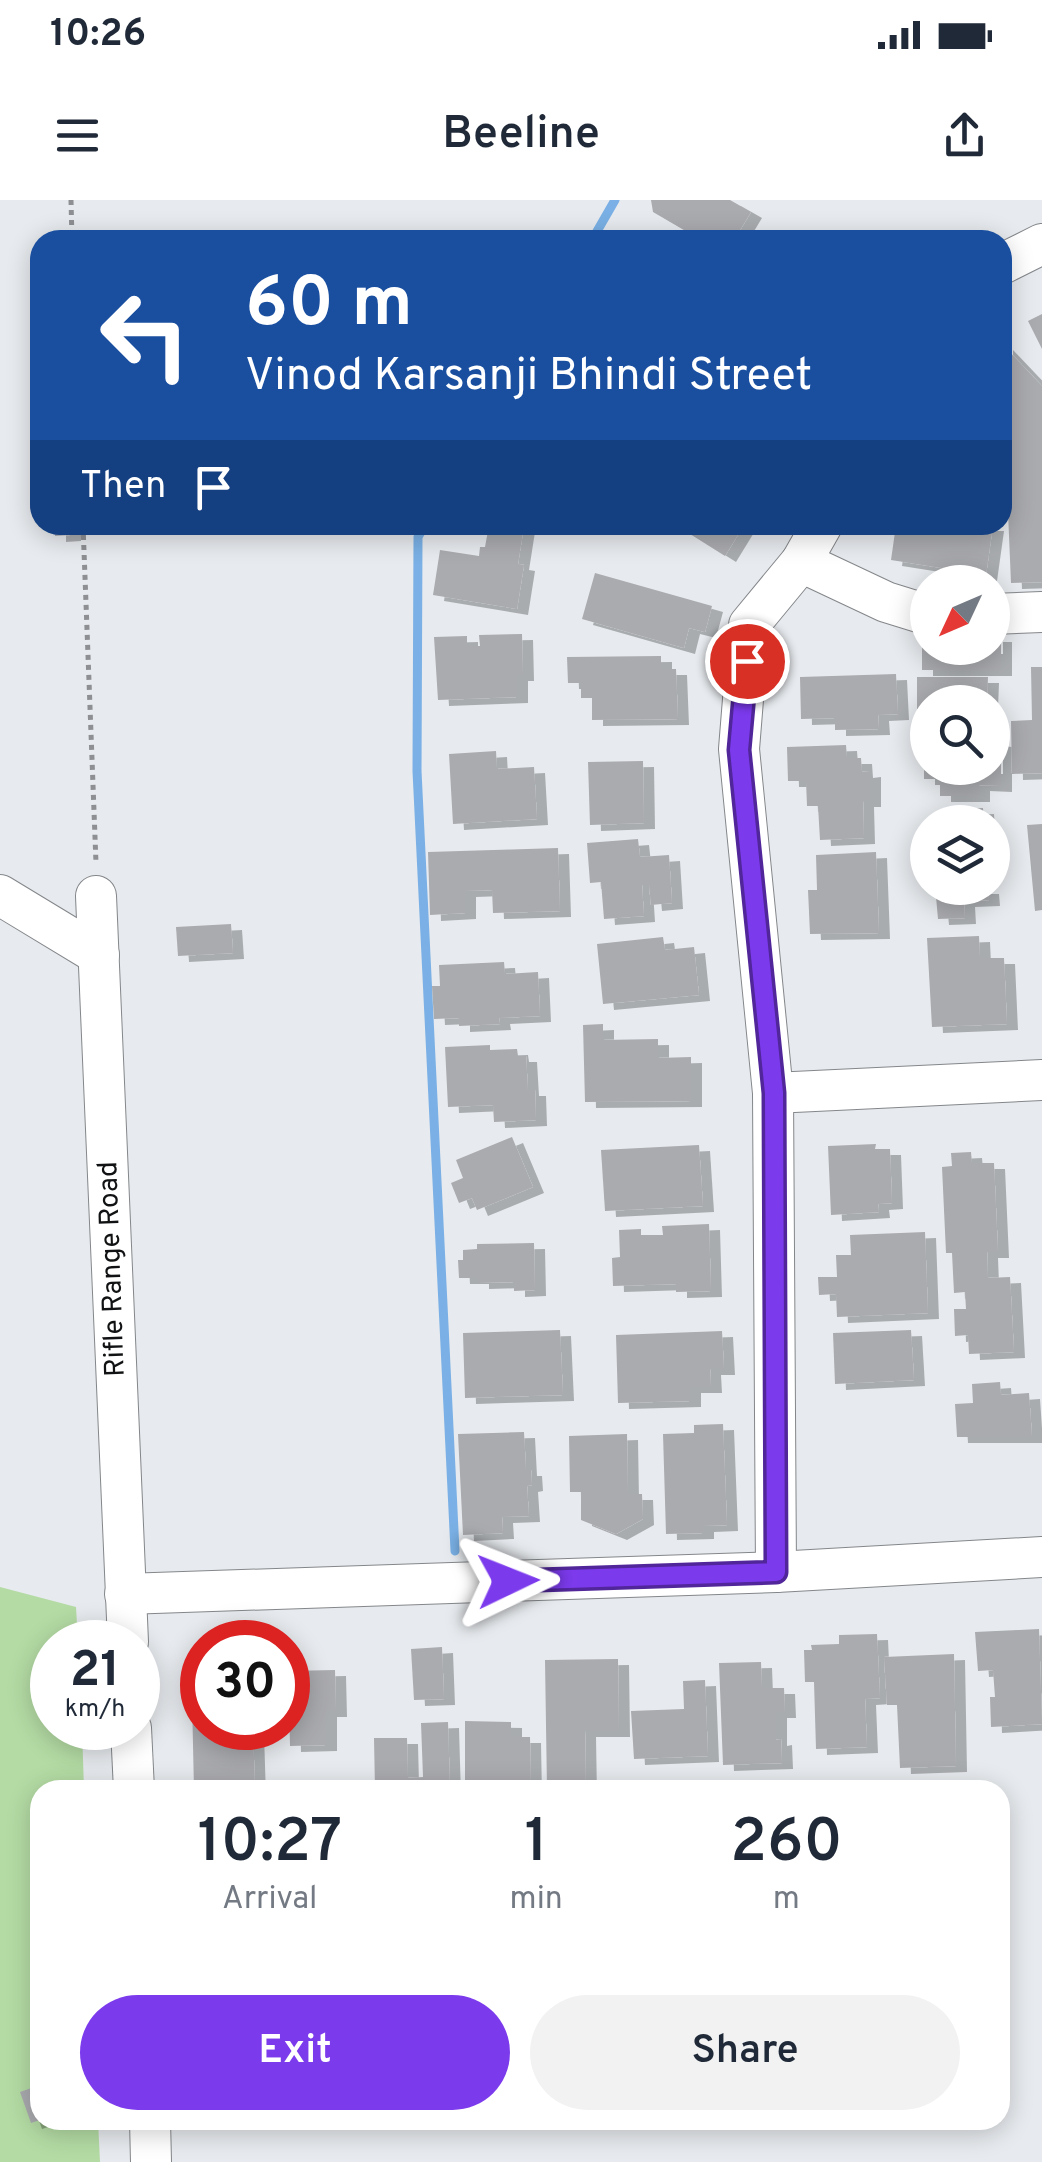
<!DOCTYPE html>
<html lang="en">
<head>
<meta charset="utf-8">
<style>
  :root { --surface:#fff; --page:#f2f2f3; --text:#1f2937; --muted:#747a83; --accent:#7c3aed }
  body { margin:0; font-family:Overpass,sans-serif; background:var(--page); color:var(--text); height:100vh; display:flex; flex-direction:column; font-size:38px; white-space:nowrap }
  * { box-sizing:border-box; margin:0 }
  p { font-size:32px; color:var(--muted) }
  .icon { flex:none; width:55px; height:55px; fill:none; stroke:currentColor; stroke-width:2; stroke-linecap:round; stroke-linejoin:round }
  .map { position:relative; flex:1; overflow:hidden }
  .drawer { position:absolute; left:30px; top:1580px; width:980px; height:350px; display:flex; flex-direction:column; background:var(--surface); border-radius:30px; box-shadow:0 5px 25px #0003 }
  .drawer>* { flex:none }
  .top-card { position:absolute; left:30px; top:30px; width:982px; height:305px; border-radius:30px; box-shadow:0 5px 25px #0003; background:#1a4fa0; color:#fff; overflow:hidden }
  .needle { width:65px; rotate:226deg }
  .controls { position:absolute; left:910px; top:365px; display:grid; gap:20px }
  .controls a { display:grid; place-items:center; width:100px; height:100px; border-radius:50%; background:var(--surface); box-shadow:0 5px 25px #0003; font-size:50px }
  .speed { position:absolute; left:30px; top:1420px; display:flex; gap:20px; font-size:50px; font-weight:700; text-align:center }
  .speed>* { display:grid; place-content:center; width:130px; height:130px; border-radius:50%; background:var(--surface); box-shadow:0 5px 25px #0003; line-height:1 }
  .speed small { font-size:25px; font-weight:400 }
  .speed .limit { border:15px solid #d22; background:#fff; color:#111 }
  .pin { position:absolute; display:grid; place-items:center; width:85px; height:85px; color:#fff; margin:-42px; border:5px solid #fff; border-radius:50%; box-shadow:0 2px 10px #0007 }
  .me { position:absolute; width:110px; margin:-55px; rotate:88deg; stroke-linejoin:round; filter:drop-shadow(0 0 8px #0008) }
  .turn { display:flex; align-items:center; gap:35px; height:210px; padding:0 50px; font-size:45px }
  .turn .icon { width:130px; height:130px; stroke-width:2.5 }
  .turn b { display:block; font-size:70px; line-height:85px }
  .then { display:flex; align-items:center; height:95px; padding:0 50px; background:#0003; gap:20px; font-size:38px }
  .eta { display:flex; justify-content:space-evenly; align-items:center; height:170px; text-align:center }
  .eta b { font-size:60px; font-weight:600; line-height:70px }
  .action { display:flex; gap:20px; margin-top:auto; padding:20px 50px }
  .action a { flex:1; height:115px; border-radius:60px; background:var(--accent); color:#fff; font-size:40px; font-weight:600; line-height:115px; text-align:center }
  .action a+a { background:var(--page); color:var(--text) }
  .status { display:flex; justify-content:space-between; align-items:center; height:70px; padding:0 50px; background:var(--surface); direction:ltr }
  .status svg { height:28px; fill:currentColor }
  header { display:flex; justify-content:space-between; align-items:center; height:130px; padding:0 50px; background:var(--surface); font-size:45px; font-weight:600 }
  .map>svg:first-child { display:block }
  .green { fill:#b4dba4 }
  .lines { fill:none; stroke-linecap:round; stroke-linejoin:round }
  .stream { stroke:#7ab0e5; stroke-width:9 }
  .building { fill:#aaabaf; filter:url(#shadow) }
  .minor-casing { stroke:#84878a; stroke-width:42 }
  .path { stroke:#8d8f92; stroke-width:5; stroke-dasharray:5 5; stroke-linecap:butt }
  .minor { stroke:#fff; stroke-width:40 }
  .route-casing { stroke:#51269a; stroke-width:25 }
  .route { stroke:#7c3aed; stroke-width:18 }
  .labels { text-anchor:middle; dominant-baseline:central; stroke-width:8; stroke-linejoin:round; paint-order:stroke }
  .street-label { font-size:28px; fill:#111213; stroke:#fff }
</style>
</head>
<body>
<div class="status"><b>10:26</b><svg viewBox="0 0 49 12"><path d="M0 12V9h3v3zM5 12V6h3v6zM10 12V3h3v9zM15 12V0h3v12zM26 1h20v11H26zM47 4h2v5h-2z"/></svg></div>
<header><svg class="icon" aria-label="menu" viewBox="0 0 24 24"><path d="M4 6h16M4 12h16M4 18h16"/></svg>Beeline<svg class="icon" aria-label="share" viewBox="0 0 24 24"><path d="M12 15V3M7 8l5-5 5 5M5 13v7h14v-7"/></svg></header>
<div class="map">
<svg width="1042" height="1962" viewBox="0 0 1042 1962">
  <defs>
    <filter id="shadow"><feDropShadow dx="11" dy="6" stdDeviation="0" flood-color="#0004"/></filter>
  </defs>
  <rect width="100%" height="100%" fill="#e7eaee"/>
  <!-- green -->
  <path class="green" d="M0,1387L76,1407L78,1442H52V1528H82L84,1590H40V1920H98L100,1962H0Z"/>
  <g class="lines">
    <!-- stream -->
    <g class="stream">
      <path d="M592,40L615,0"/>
      <path d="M425,325L418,337L417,571L455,1351"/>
    </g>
  </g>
  <!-- building -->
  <g class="building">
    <path d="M651,0H730L751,12L734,40H701L653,12Z"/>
    <path d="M1042,114V149L1028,121Z"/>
    <path d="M1002,144L1042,186V382L1011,383L1006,265H1002Z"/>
    <path d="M55,325H70V335L55,336Z"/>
    <path d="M489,325L524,326L518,364L524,365L517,409L433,395L440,350L479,356L480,347H485Z"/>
    <path d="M695,325H744L725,356L690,334Z"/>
    <path d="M896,325H993L986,375L891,360Z"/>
    <path d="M595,373L712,406L705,432L689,428L684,448L582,419Z"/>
    <path d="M522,434L523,475H517V497L438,500L434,437L467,436V446H480L479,435Z"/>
    <path d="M922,436H928V448H992V436H1001V470H922Z"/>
    <path d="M661,456V469H676L678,519L592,520V498H581V483H568L567,457Z"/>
    <path d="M1031,467H1042V573L1012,574L1011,521L1032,520Z"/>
    <path d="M896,474L898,514L878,515L879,529L835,530V518L801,519L800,477Z"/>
    <path d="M917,477H988L987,502H928V509H917Z"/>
    <path d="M992,540L1001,541V586L979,585V596H940V579H924V558H928V568H992Z"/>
    <path d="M846,545L847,558H861L862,572L870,571V601H863L864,638L820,640L818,606H807L806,581H788L787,547Z"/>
    <path d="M496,551L497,569L534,567L537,619L453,624L449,554Z"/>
    <path d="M643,561L644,623L590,625L588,562Z"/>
    <path d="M983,608L984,622H945L944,610Z"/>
    <path d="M1042,624V710L1035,711L1027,625Z"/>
    <path d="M638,639L640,657L669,655L672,703L651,705L649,685H642L644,716L604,719L601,682L590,683L587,643Z"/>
    <path d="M558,648L560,711L493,713L492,690L465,691V713L430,715L428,652Z"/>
    <path d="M876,652L879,733L810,734L808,690H817L816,655Z"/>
    <path d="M958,688H988L989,700L964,701L965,718L938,719L936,697L959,696Z"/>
    <path d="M231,724L233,753L178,756L176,727Z"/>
    <path d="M979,736L980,758H1004L1007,824L932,827L927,738Z"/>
    <path d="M663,737L665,750L694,747L699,795L603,804L597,744Z"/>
    <path d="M504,762L505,774L538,772L540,816L499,818L500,824L459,826V818L434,819L432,786H440L439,765Z"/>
    <path d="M603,824V840L658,839V858L691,857V901L585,902L583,825Z"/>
    <path d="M490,845V850L517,849L518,856H526L528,890H535L536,920L494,922L493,905L448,907L445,847Z"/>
    <path d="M512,937L533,987L477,1010L472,998L459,1003L451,983L463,978L456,960Z"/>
    <path d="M876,944L875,949H890L892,1003L878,1004L879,1012L831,1015L828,946Z"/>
    <path d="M699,945L703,1006L605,1011L601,950Z"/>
    <path d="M971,952L972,963H994L998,1052H987L988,1078L1010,1077L1014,1152L969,1154L968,1135L955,1136L954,1109H966L965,1092L954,1093L952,1053H946L942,967L952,966L951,953Z"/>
    <path d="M709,1024L711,1091L676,1092V1084L613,1086L612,1058L620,1057L619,1030L641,1029V1035H663L662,1026Z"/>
    <path d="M925,1032L928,1113L837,1117L836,1094L819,1095L818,1077H837L836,1055H851L850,1035Z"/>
    <path d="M534,1043L535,1090L514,1091V1082L478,1083V1078H459L458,1060H463V1050L477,1049V1044Z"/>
    <path d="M560,1130L563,1195L465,1198L463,1133Z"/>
    <path d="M911,1130L914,1180L835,1184L833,1133Z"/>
    <path d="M722,1131L724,1169H710L711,1187H690V1201L618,1203L616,1135Z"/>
    <path d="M1000,1182L1001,1195L1029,1193L1032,1237H957L955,1204L973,1203L972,1184Z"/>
    <path d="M723,1224L727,1325L703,1326V1333L666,1334L663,1234L694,1233V1225Z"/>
    <path d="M524,1232L526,1270H531L532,1285L527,1286L529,1316L502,1317L503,1333L463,1335L458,1234Z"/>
    <path d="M627,1234L628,1294H642L643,1319L616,1334L581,1320V1292H570L569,1236Z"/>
    <path d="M1039,1429L1042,1524L991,1527L990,1497H995L993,1470L978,1471L975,1432Z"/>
    <path d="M877,1434L880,1498L865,1499L867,1547L816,1549L814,1482H805L804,1450H812L811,1445L839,1444V1435Z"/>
    <path d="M442,1447L444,1499L414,1500L411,1449Z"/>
    <path d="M954,1454L956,1566L900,1568L897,1505H887L884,1457Z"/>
    <path d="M618,1459L619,1531H585L586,1590H547L545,1460Z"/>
    <path d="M761,1462L762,1488H784L785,1512H776V1540L781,1539L782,1563L723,1565L719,1463Z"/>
    <path d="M335,1470L336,1511H326V1545L290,1546L288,1471Z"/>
    <path d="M705,1480L708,1556L634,1559L631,1511L684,1509L683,1481Z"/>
    <path d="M192,1499H202V1528H253L255,1590H194Z"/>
    <path d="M465,1521L511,1522V1537H530L531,1590H465Z"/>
    <path d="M448,1522L450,1590H375L374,1538H407L408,1578L423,1577L421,1523Z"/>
    <path d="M40,1885V1920L31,1923L20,1892Z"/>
  </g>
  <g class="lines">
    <defs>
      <g id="minor">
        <path d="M1002,64L1042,44"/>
        <path d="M801,362L886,402L928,415"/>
        <path d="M992,414L1042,412"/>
        <path d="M0,695L99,755"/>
        <path d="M96,696L128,1442"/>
        <path d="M773,893L1042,880"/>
        <path d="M776,1372L773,893L739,549L749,425L801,362L822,325"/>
        <path d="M125,1394L776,1372L1042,1357"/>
        <path d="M131,1528L134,1590"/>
        <path d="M150,1920L151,1962"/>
      </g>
    </defs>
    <!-- minor casing -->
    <use href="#minor" class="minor-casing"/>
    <!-- path -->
    <g class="path">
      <path d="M71,0L72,40"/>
      <path d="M83,325L96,663"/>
    </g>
    <!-- minor -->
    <use href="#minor" class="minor"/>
  </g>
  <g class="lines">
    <defs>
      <path id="route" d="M508,1381L776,1372L774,893L739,550L747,461"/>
    </defs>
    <!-- route casing -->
    <use href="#route" class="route-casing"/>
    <!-- route -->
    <use href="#route" class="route"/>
  </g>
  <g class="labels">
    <!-- street labels -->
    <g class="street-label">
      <text transform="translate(113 1069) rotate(-92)">Rifle Range Road</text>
    </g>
  </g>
</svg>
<div class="controls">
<a><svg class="needle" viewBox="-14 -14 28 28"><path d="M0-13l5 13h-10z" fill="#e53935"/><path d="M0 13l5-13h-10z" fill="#747a83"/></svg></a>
<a><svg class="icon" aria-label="search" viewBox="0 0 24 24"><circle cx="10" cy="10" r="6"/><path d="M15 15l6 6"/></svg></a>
<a><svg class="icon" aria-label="layers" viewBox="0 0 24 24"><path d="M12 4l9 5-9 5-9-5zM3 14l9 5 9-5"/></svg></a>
</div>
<div class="speed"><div>21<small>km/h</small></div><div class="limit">30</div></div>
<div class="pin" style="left:747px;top:461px;background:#d93025"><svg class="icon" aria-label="arrive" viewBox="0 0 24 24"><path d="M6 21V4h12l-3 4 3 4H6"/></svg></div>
<svg class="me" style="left:508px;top:1381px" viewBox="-20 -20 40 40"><path d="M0-17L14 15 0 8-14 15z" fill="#7c3aed" stroke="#fff" stroke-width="4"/></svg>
<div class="top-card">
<div class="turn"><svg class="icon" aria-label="left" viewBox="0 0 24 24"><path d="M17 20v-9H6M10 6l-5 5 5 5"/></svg><div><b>60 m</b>Vinod Karsanji Bhindi Street</div></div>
<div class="then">Then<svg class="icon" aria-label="arrive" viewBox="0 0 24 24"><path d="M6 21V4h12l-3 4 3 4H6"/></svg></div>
</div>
<section class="drawer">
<div class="eta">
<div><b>10:27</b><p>Arrival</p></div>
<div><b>1</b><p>min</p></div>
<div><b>260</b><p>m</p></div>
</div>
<div class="action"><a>Exit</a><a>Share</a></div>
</section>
</div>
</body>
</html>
